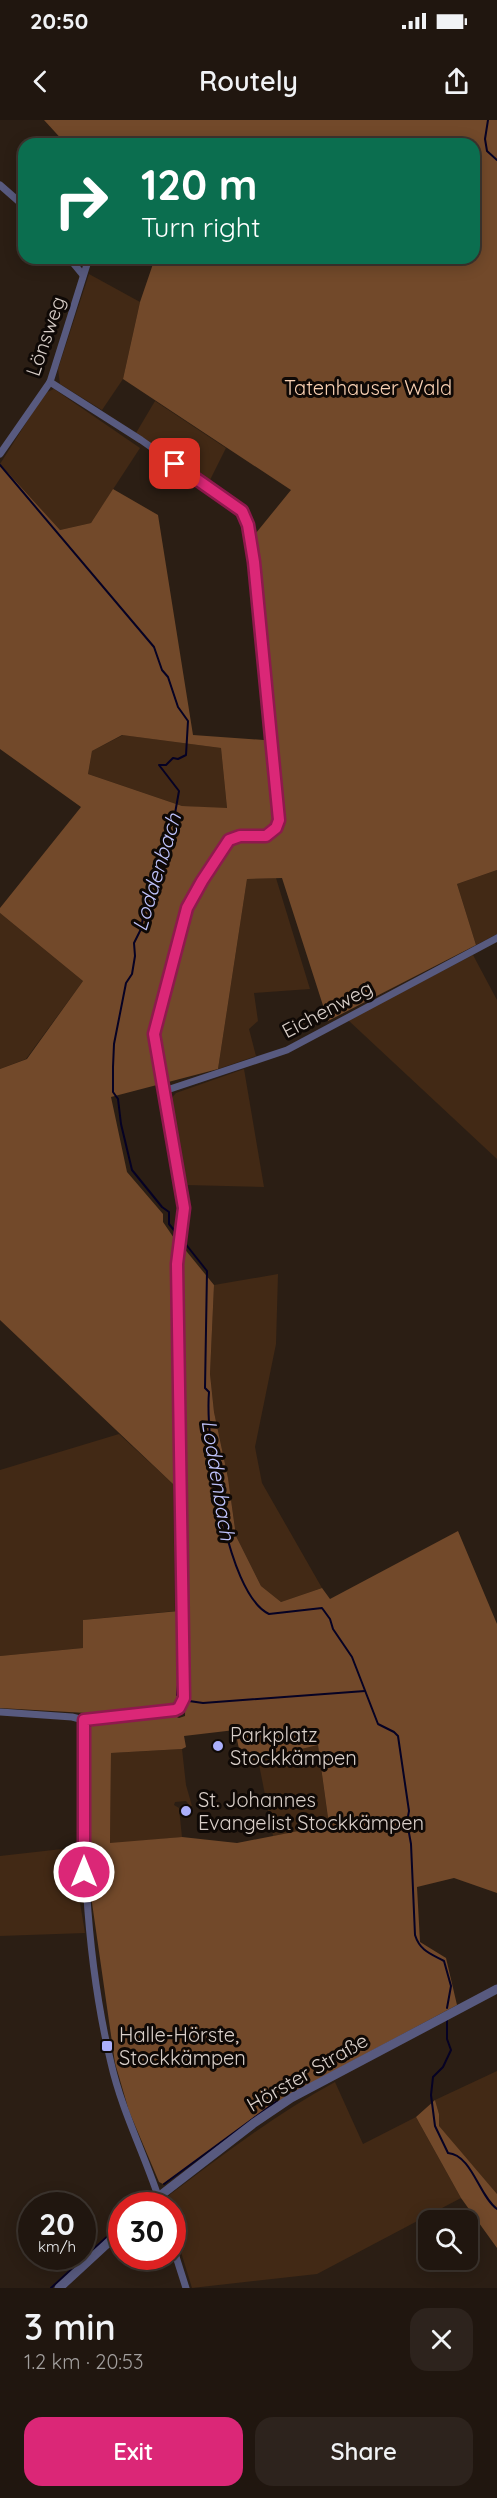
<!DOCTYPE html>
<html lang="en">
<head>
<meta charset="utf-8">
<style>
  :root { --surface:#20160f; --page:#2d231d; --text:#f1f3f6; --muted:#a29f9e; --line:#3d352f; --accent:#db2777 }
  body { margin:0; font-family:Quicksand,sans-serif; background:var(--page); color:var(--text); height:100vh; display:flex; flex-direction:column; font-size:22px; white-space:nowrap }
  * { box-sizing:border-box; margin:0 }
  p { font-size:20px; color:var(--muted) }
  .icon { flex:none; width:33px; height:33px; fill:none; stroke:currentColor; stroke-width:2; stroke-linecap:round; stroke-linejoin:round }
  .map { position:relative; height:2168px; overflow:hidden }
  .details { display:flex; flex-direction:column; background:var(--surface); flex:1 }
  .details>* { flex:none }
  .banner { position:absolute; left:18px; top:18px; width:462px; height:126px; border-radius:18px; box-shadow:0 3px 15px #0003,0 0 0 2px var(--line); background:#0b6e4f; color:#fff; overflow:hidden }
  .fabs { position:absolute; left:418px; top:2090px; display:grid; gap:12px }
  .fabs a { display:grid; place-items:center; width:60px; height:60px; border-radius:12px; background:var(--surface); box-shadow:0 3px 15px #0003,0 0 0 2px var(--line); font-size:30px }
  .speed { position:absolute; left:18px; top:2072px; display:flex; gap:12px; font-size:30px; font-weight:700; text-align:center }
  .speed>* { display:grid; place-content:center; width:78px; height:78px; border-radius:50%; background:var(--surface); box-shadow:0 3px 15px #0003,0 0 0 2px var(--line); line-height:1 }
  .speed small { font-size:15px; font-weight:400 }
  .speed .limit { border:9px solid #d22; background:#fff; color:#111 }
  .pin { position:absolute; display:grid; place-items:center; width:51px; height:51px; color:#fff; margin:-26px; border-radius:12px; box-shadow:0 3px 9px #0006 }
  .me { position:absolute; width:66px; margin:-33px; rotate:0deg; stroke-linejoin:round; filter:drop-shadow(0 0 4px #0008) }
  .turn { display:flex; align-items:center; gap:21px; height:126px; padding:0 24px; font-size:27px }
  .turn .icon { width:78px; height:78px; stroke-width:2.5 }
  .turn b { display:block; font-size:42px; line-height:51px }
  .round { display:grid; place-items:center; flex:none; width:63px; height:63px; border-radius:18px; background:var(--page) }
  .headline { display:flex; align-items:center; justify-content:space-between; height:102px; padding:0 24px }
  h1 { font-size:36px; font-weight:600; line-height:45px }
  .button { display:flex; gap:12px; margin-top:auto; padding:12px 24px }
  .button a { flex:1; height:69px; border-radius:18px; background:var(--accent); color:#fff; font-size:24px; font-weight:600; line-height:69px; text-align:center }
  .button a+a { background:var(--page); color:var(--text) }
  .status { display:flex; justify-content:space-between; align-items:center; height:42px; padding:0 30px; background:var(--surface); direction:ltr }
  .status svg { height:16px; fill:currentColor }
  header { display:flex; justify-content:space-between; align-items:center; height:78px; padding:0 24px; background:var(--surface); font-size:27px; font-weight:600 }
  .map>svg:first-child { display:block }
  .green { fill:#422915 }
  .forest { fill:#72492a; fill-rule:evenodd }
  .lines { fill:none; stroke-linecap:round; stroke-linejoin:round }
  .stream { stroke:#060224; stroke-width:2 }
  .minor { stroke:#585a7f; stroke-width:7 }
  .tertiary { stroke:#585a7f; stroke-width:9 }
  .route-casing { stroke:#8e194d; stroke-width:15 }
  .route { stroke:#db2777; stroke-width:10 }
  .poi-dot { fill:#abaffb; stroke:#0f0906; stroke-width:2 }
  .labels { text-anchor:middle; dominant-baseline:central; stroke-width:6; stroke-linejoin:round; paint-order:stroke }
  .street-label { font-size:20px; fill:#d9cfc9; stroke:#0f0906 }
  .park-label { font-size:20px; fill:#fbd2b4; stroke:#0f0906 }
  .poi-label { font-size:20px; fill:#d9cfc9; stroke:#0f0906; text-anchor:start }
  .water-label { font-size:21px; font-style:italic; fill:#bfc3fd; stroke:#0f0906 }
</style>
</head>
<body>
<div class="status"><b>20:50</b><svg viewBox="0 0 49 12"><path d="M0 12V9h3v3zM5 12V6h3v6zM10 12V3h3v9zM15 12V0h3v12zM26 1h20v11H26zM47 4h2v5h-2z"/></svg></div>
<header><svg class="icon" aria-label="back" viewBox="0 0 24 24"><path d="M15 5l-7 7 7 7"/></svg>Routely<svg class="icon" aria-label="share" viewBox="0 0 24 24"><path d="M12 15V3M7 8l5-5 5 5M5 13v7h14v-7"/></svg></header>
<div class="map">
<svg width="497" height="2168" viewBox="0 0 497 2168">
  <rect width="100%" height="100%" fill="#2b1e14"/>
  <!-- green -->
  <g class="green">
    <path d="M89,154L140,182L123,259L102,290L60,264L58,249Z"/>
    <path d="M54,269L140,328L91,403L60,410L0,344L45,273Z"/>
    <path d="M155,281L226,328L208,364L136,313Z"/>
    <path d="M123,615L221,628L227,689L182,686L88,654L92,631Z"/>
    <path d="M497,750V814L476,825L457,764Z"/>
    <path d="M276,758L310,869L254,873L258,901L249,909L256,936L218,949L247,759Z"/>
    <path d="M0,793L83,861L26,939L0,949Z"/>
    <path d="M473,835L497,880V1039L348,900Z"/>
    <path d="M244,949L264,1067L185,1065L169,981L176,973Z"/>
    <path d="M278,1154L276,1224L255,1327L262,1363L322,1468L281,1482L261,1466L236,1416L228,1358L214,1292L210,1254L214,1165Z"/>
    <path d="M119,1314L173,1364L175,1491L83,1500V1528L0,1536V1350Z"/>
    <path d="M318,1625L329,1706L273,1716L258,1639Z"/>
    <path d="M182,1629L186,1665L192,1686H190L186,1681L175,1682L174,1685L179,1688L182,1717L110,1724L111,1633Z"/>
    <path d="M71,1728L85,1813L0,1816V1736Z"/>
    <path d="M497,1951V2074L438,2006L439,1994L435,1980Z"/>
    <path d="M335,1962L363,2024L416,1997L461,2078L317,2154L192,2168L173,2106L172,2085H166L164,2079C220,2037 274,1995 335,1962Z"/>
  </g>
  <!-- forest -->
  <g class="forest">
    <path d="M44,0H497V750L457,764L476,825L328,901L282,758L247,759L218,949L111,977L127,1052L163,1094V1102L176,1121L172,1152L178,1364H173L0,1200V949L27,939L83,861L0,793V788L81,687L0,629V344L60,410L91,403L113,369L158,395L193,615L277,621L256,413L291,370L123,259L140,182L155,138H474V24H66ZM122,615L221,628L227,688L182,686L88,654L92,631Z"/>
    <path d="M183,1127L214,1165L210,1254L214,1292L228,1358L236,1416L261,1466L281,1482L322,1468L330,1479L458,1411L497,1504V1773L454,1758L417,1767L420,1822L446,1838L457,1885L285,1977L163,2064L159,2062L129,1991L115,1943L88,1755L89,1610L92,1605L99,1601L172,1595L179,1598L185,1596L187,1490L181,1145ZM235,1610L242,1643L318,1625L329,1705L237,1723L182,1717L110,1723L111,1633L182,1629L186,1627L184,1616Z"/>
    <path d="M179,1491L180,1574L172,1585L86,1593L0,1588V1536L83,1528V1500Z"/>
    <path d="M435,1980L439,1994V2006L497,2074V2128L461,2078L416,1997Z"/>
  </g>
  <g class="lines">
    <!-- stream -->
    <g class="stream">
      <path d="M488,0L485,19L487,31L497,40"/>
      <path d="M0,345L154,527L162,550L168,557L178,587L188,601L186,635L178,639L173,638L166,645H159L179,671L174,699L170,702L167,729L153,765L148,770L141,809L134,823L135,836L132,854L126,863L114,924L113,947V972L118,979L121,1004L132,1050L162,1087L169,1092V1104L178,1115"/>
      <path d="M184,1122L207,1151L205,1268L209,1272C205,1316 225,1473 269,1494L322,1488L330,1499L333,1509L352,1537L378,1604L394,1612L398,1616L409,1691L407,1702L411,1724L415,1815C420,1831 431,1834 444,1841L451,1866L447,1888"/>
      <path d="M176,1364L178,1547"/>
      <path d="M177,1575L178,1565"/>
      <path d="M189,1581L203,1583L365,1571"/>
      <path d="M447,1899V1919L451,1930L443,1947L433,1957L431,1975L435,2006L448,2033C472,2035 479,2076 497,2089"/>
      <path d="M164,2064L277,1981"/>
      <path d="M141,2085L147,2079"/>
      <path d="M51,2168L122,2103"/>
    </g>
    <!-- minor -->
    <g class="minor">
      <path d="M0,65L24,86"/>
      <path d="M69,138L83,155"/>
      <path d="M0,334L50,262L89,138"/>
      <path d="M164,971L287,930L497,818"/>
      <path d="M0,1592L72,1597L84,1600L175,1590L182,1584L177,1144L184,1087L154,914L187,788L202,761L229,720L240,716H266L276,708L279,700L254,442L248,405L242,391L141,320L50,262"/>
      <path d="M84,1600C82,1714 84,1831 111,1943C122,1992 146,2037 161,2085"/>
      <path d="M172,2124L186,2168"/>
    </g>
    <!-- tertiary -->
    <g class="tertiary">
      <path d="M148,2085L254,2003L291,1978L497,1869"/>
      <path d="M59,2168L122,2110"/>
    </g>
  </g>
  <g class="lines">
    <defs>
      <path id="route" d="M84,1752V1600L175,1590L179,1588L184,1578L177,1144L184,1088L154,914L187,788L202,761L229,720L240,716H266L276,708L279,700L254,442L248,405L242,391L175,344"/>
    </defs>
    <!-- route casing -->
    <use href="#route" class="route-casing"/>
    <!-- route -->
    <use href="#route" class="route"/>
  </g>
  <!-- markers -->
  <g class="poi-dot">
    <circle cx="218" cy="1626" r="6"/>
    <circle cx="186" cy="1691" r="6"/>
    <rect x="101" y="1920" width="12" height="12" rx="3"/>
  </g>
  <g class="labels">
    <!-- street labels -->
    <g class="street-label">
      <text transform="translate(45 216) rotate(-71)">Lönsweg</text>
      <text transform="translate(327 889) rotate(-28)">Eichenweg</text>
      <text transform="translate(307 1952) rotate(-30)">Hörster Straße</text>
    </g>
    <!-- park labels -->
    <g class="park-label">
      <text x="368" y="267">Tatenhauser Wald</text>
    </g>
    <!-- poi labels -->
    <g class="poi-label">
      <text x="230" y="1614">Parkplatz<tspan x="230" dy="23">Stockkämpen</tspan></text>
      <text x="198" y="1679">St. Johannes<tspan x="198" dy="23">Evangelist Stockkämpen</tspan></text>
      <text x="119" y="1914">Halle-Hörste,<tspan x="119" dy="23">Stockkämpen</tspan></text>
    </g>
    <!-- water labels -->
    <g class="water-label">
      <text transform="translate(156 752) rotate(-73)">Loddenbach</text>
      <text transform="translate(219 1360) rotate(81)">Loddenbach</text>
    </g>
  </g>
</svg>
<div class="fabs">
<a><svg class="icon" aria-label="search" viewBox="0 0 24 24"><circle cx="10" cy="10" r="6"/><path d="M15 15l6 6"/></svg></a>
</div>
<div class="speed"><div>20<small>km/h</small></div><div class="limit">30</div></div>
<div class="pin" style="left:175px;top:344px;background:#d93025"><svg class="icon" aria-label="arrive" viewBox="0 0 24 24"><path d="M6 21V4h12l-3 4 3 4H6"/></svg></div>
<svg class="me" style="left:84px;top:1752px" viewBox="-20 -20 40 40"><circle r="17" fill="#db2777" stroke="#fff" stroke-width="3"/><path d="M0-11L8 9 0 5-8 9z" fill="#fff"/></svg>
<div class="banner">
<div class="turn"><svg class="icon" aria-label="right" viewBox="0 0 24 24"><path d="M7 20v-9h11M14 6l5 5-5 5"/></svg><div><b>120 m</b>Turn right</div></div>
</div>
</div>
<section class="details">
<div class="headline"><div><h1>3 min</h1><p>1.2 km · 20:53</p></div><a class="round"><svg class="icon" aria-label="close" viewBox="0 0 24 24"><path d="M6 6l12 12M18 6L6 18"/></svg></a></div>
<div class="button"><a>Exit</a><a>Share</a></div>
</section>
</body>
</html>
